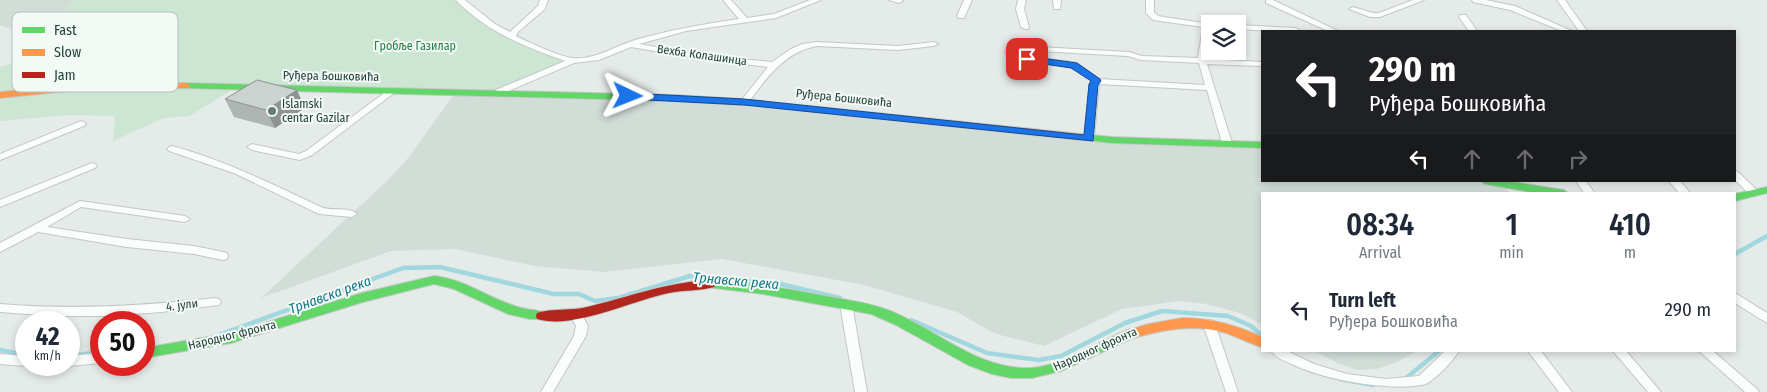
<!DOCTYPE html>
<html lang="en">
<head>
<meta charset="utf-8">
<style>
  :root { --surface:#fff; --page:#f6f6f7; --text:#1f2937; --muted:#747a83 }
  body { margin:0; font-family:"Fira Sans Condensed",sans-serif; background:var(--page); color:var(--text); height:100vh; display:flex; flex-direction:column; font-size:19px; white-space:nowrap }
  * { box-sizing:border-box; margin:0 }
  p { font-size:16px; color:var(--muted) }
  .icon { flex:none; width:28px; height:28px; fill:none; stroke:currentColor; stroke-width:2; stroke-linecap:round; stroke-linejoin:round }
  .map { position:relative; flex:1; overflow:hidden }
  .side { position:absolute; left:1261px; top:192px; width:475px; height:160px; display:flex; flex-direction:column; background:var(--surface); border-radius:0px; box-shadow:0 2px 8px #0003 }
  .side>* { flex:none }
  .top-card { position:absolute; left:1261px; top:30px; width:475px; height:152px; border-radius:0px; box-shadow:0 2px 8px #0003; background:#202124; color:#fff; overflow:hidden }
  .controls { position:absolute; left:1201px; top:15px; display:grid; gap:10px }
  .controls a { display:grid; place-items:center; width:45px; height:45px; border-radius:0px; background:var(--surface); box-shadow:0 2px 8px #0003; font-size:25px }
  .speed { position:absolute; left:15px; top:311px; display:flex; gap:10px; font-size:25px; font-weight:700; text-align:center }
  .speed>* { display:grid; place-content:center; width:65px; height:65px; border-radius:50%; background:var(--surface); box-shadow:0 2px 8px #0003; line-height:1 }
  .speed small { font-size:12px; font-weight:400 }
  .speed .limit { border:8px solid #d22; background:#fff; color:#111 }
  .pin { position:absolute; display:grid; place-items:center; width:42px; height:42px; color:#fff; margin:-21px; border-radius:10px; box-shadow:0 2px 8px #0006 }
  .me { position:absolute; width:55px; margin:-28px; rotate:92deg; stroke-linejoin:round; filter:drop-shadow(0 0 4px #0008) }
  .turn { display:flex; align-items:center; gap:18px; height:105px; padding:0 25px; font-size:22px }
  .turn .icon { width:65px; height:65px; stroke-width:2.5 }
  .turn b { display:block; font-size:35px; line-height:42px }
  .lanes { display:flex; align-items:center; height:48px; padding:0 25px; background:#0003; justify-content:center; gap:25px; direction:ltr }
  .lanes .off { opacity:.35 }
  .eta { display:flex; justify-content:space-evenly; align-items:center; height:85px; text-align:center }
  .eta b { font-size:30px; font-weight:600; line-height:35px }
  ul { padding:0; list-style:none }
  li { display:flex; align-items:center; gap:15px; height:65px; padding:0 25px }
  li div { flex:1 }
  li b { display:block; font-size:19px }
  li em { font-style:normal }
  .map>svg:first-child { display:block }
  .built { fill:#d2ddd8 }
  .green { fill:#cde6d3 }
  .lines { fill:none; stroke-linecap:round; stroke-linejoin:round }
  .stream { stroke:#a1d7de; stroke-width:4.5 }
  .street-casing { stroke:#c2c8c5; stroke-width:2 }
  .fast-casing { stroke:#c0c9c5; stroke-width:2 }
  .slow-casing { stroke:#c0c9c5; stroke-width:2 }
  .jam-casing { stroke:#c0c9c5; stroke-width:2 }
  .street { fill:#fbfcfc; fill-rule:evenodd }
  .fast { fill:#63d668; fill-rule:evenodd }
  .slow { fill:#ff974d; fill-rule:evenodd }
  .jam { fill:#b3261e; fill-rule:evenodd }
  .wall { fill:#afb5b2 }
  .shaded-wall { fill:#8f9391 }
  .building { fill:#ccd2cf; stroke:#8f9391 }
  .route { fill:#1a73e8; stroke:#114b97 }
  .poi-dot { fill:#657c75; stroke:#f3faf6; stroke-width:2 }
  .labels { text-anchor:middle; dominant-baseline:central; stroke-width:4; stroke-linejoin:round; paint-order:stroke }
  .park-label { font-size:12px; fill:#257d45; stroke:#f3faf6 }
  .street-label { font-size:12px; fill:#204137; stroke:#f3faf6 }
  .poi-label { font-size:12px; fill:#204137; stroke:#f3faf6; text-anchor:start }
  .water-label { font-size:14px; font-style:italic; fill:#127585; stroke:#f3faf6 }
  .key { fill:#f3faf6; stroke:#b4c2bd; stroke-width:1 }
  .key-label { font-size:14px; fill:#204137 }
</style>
</head>
<body>
<div class="map">
<svg width="1767" height="392" viewBox="0 0 1767 392">
  <rect width="100%" height="100%" fill="#e5ebe8"/>
  <!-- built -->
  <g class="built">
    <path d="M0,0H75L40,40L0,25Z"/>
    <path d="M455,93L646,97L1032,132L1262,145V181H1485L1505,185L1510,194H1262V325L1243,314L1207,304L1180,301L1122,309L1044,346L996,334L957,312L864,285L722,259L604,272L535,266L455,249L391,251L261,298L389,179L408,158Z"/>
    <path d="M1314,351H1417L1397,362L1377,369L1357,370L1337,363Z"/>
  </g>
  <!-- green -->
  <path class="green" d="M75,0H460L499,31L572,61L499,92L236,87L190,116L164,118L113,141L115,116L69,115L0,121V67C29,61 56,22 75,0Z"/>
  <g class="lines">
    <!-- stream -->
    <g class="stream">
      <path d="M1735,254L1767,236"/>
      <path d="M911,320L987,353L1039,360L1061,356L1125,323L1162,311L1228,316L1251,326L1262,336"/>
      <path d="M221,334L403,268L440,267L554,294H579L595,301L618,298L690,276L776,283L840,298"/>
      <path d="M0,350L26,355"/>
      <path d="M69,356L101,352"/>
      <path d="M1406,378L1439,351"/>
      <path d="M1340,379L1373,385"/>
    </g>
    <defs>
      <g id="street">
        <path d="M456,0H465L495,24L510,32L538,6L540,0H548L545,9L518,32L516,36C528,42 560,57 573,58C595,60 615,46 635,40C669,30 704,24 739,19L723,0H731L747,18L774,14L810,0H821L776,18L686,31L639,44L702,55L772,62L791,49L802,44L817,42L898,46L934,42L938,44L934,46L898,50L817,46C784,52 766,79 747,104L744,105L740,102L768,67L702,59L631,47L599,60L574,63L499,95L495,92L496,90L565,61C525,47 485,31 456,0Z"/>
        <path d="M889,0H902L903,1L899,3Z"/>
        <path d="M964,0H972L964,18H958L957,16Z"/>
        <path d="M1018,0H1026L1024,9L1029,27L1028,29H1025L1021,27L1016,9Z"/>
        <path d="M1053,0H1061L1060,9H1054Z"/>
        <path d="M1146,0H1154V12L1158,16L1210,24L1206,59L1262,62V66L1207,64L1232,143L1230,145H1224L1222,143L1207,90L1099,84L1094,138L1092,140H1086L1084,138L1090,84L1092,81C1086,76 1080,70 1073,68C1051,59 1023,70 1005,52L1008,47L1020,46L1129,52L1142,56L1198,58L1203,27L1153,20L1146,13ZM1020,50L1128,56L1141,60L1199,63L1205,85L1099,79L1077,63L1066,61L1032,58L1019,55L1014,51Z"/>
        <path d="M1266,0H1273L1338,31H1328L1266,3Z"/>
        <path d="M1413,0H1424L1380,17H1370L1349,9L1353,7L1373,13H1379Z"/>
        <path d="M1472,0H1486L1515,6L1572,31H1562L1510,10L1473,2Z"/>
        <path d="M1557,0H1565L1587,31H1579Z"/>
        <path d="M1460,15H1466L1477,31H1469L1459,17Z"/>
        <path d="M1238,25L1295,28L1299,30L1274,31L1238,29Z"/>
        <path d="M391,88L394,89L395,91L394,93L312,155L300,160L252,150L247,147L252,144L299,154L306,151Z"/>
        <path d="M81,121L84,122L86,124L84,126L0,160V154Z"/>
        <path d="M172,146C224,160 272,184 321,207C331,212 349,206 357,214L352,217L319,214L234,173L169,151L167,149L169,147Z"/>
        <path d="M92,163L95,164L97,166L95,168L0,207V200Z"/>
        <path d="M1735,171L1738,172L1758,191L1759,193L1758,195H1750L1735,180Z"/>
        <path d="M1576,181H1586L1595,194H1585Z"/>
        <path d="M1669,181H1680L1691,194H1680Z"/>
        <path d="M80,201L185,216L190,219L185,222L81,207L47,227L127,239L194,246L223,252L227,253L228,256L227,259L223,260L194,254L127,247L38,232L0,252V243Z"/>
        <path d="M1735,293L1767,313V323L1735,303Z"/>
        <path d="M215,298L219,299L221,302L219,305L161,312L108,316H54L0,312V304C72,310 143,306 215,298Z"/>
        <path d="M846,300L850,301L852,304L867,392H855L840,304L842,301Z"/>
        <path d="M576,310L580,311L588,326L586,336L553,392H541L574,336L576,326L570,314L572,311Z"/>
        <path d="M1209,320L1213,321L1215,324L1238,392H1226L1203,324L1205,321Z"/>
        <path d="M1271,351H1287L1314,364L1347,374L1386,379L1419,376L1445,351H1459C1452,362 1437,378 1426,384C1392,392 1325,380 1294,365C1286,362 1276,358 1271,351Z"/>
        <path d="M1528,351H1541L1572,392H1559Z"/>
        <path d="M1613,351H1626L1661,392H1648Z"/>
        <path d="M1699,351H1713L1757,389L1759,392H1745Z"/>
        <path d="M101,353V363L69,366L67,365H69V356Z"/>
        <path d="M0,354L26,356V365H28L26,366L0,364Z"/>
      </g>
      <g id="fast">
        <path d="M185,83L675,95L741,99L746,102L741,105L675,101L182,88L180,86L182,84Z"/>
        <path d="M1081,134L1112,137L1262,142V148L1112,143L1077,139L1076,137L1077,135Z"/>
        <path d="M1480,181H1507L1564,190L1569,194H1541L1485,184Z"/>
        <path d="M1767,187V193L1735,201L1734,194Z"/>
        <path d="M434,276C463,279 485,296 512,305C523,310 535,309 547,313L548,316L547,319H530L508,314L454,289L434,284L363,302L231,343L144,358V348L231,333L362,293Z"/>
        <path d="M710,280C745,281 780,288 815,294C838,299 863,301 885,309C935,327 975,370 1031,368C1062,366 1097,343 1125,331L1130,329L1135,331L1137,334L1135,337L1061,371L1032,378H1011L992,374L968,365L896,325L871,314L763,294L706,287L704,284L706,281Z"/>
      </g>
      <g id="slow">
        <path d="M185,83L188,84L190,86L188,88L79,90L0,98V92L79,84Z"/>
        <path d="M741,99L1081,134L1086,137L1081,140L737,104L736,102L737,100Z"/>
        <path d="M1182,318C1211,318 1236,325 1262,337V347C1250,344 1238,337 1226,333C1193,323 1162,330 1130,339L1125,337L1123,334L1125,331L1149,324Z"/>
      </g>
      <path id="jam" d="M710,280L714,281L716,284L714,287C700,291 684,290 669,293C633,300 573,330 537,319L536,316L537,313C552,308 571,311 587,307C629,297 667,282 710,280Z"/>
    </defs>
    <!-- street casing -->
    <use href="#street" class="street-casing"/>
    <!-- fast casing -->
    <use href="#fast" class="fast-casing"/>
    <!-- slow casing -->
    <use href="#slow" class="slow-casing"/>
    <!-- jam casing -->
    <use href="#jam" class="jam-casing"/>
    <!-- street -->
    <use href="#street" class="street"/>
    <!-- fast -->
    <use href="#fast" class="fast"/>
    <!-- slow -->
    <use href="#slow" class="slow"/>
    <!-- jam -->
    <use href="#jam" class="jam"/>
  </g>
  <!-- wall -->
  <path class="wall" d="M225,99L305,108L275,128L234,117Z"/>
  <!-- shaded-wall -->
  <path class="shaded-wall" d="M297,90L305,108L275,128L266,110Z"/>
  <!-- building -->
  <path class="building" d="M257,80L297,90L266,110L225,99Z"/>
  <!-- route -->
  <path class="route" d="M1027,56L1077,63L1100,79L1101,81L1098,85L1093,141L744,105L628,99L623,96L628,93L744,99L1084,135L1089,84L1091,81L1071,68L1024,61L1022,59Z"/>
  <!-- markers -->
  <circle class="poi-dot" cx="272" cy="111" r="5"/>
  <g class="labels">
    <!-- park labels -->
    <g class="park-label">
      <text x="415" y="46">Гробље Газилар</text>
    </g>
    <!-- street labels -->
    <g class="street-label">
      <text transform="translate(702 55) rotate(8)">Вехба Колашинца</text>
      <text transform="translate(331 76) rotate(1)">Руђера Бошковића</text>
      <text transform="translate(844 98) rotate(6)">Руђера Бошковића</text>
      <text transform="translate(182 305) rotate(-7)">4. јули</text>
      <text transform="translate(232 335) rotate(-14)">Народног фронта</text>
      <text transform="translate(1095 349) rotate(-24)">Народног фронта</text>
    </g>
    <!-- poi labels -->
    <g class="poi-label">
      <text x="282" y="104">Islamski<tspan x="282" dy="14">centar Gazilar</tspan></text>
    </g>
    <!-- water labels -->
    <g class="water-label">
      <text transform="translate(736 281) rotate(5)">Трнавска река</text>
      <text transform="translate(330 295) rotate(-20)">Трнавска река</text>
    </g>
  </g>
  <!-- legend -->
  <rect x="12" y="12" width="166" height="80" rx="8" class="key"/>
  <rect x="22" y="27" width="23" height="6" fill="#63d668"/>
  <rect x="22" y="49" width="23" height="7" fill="#ff974d"/>
  <rect x="22" y="72" width="23" height="6" fill="#b3261e"/>
  <g class="key-label">
    <text x="54" y="35">Fast</text>
    <text x="54" y="57">Slow</text>
    <text x="54" y="80">Jam</text>
  </g>
</svg>
<div class="controls">
<a><svg class="icon" aria-label="layers" viewBox="0 0 24 24"><path d="M12 4l9 5-9 5-9-5zM3 14l9 5 9-5"/></svg></a>
</div>
<div class="speed"><div>42<small>km/h</small></div><div class="limit">50</div></div>
<div class="pin" style="left:1027px;top:59px;background:#d93025"><svg class="icon" aria-label="arrive" viewBox="0 0 24 24"><path d="M6 21V4h12l-3 4 3 4H6"/></svg></div>
<svg class="me" style="left:628px;top:96px" viewBox="-20 -20 40 40"><path d="M0-17L14 15 0 8-14 15z" fill="#1a73e8" stroke="#fff" stroke-width="4"/></svg>
<div class="top-card">
<div class="turn"><svg class="icon" aria-label="left" viewBox="0 0 24 24"><path d="M17 20v-9H6M10 6l-5 5 5 5"/></svg><div><b>290 m</b>Руђера Бошковића</div></div>
<div class="lanes"><svg class="icon" aria-label="left" viewBox="0 0 24 24"><path d="M17 20v-9H6M10 6l-5 5 5 5"/></svg><svg class="icon off" aria-label="ahead" viewBox="0 0 24 24"><path d="M12 20V5M6 11l6-6 6 6"/></svg><svg class="icon off" aria-label="ahead" viewBox="0 0 24 24"><path d="M12 20V5M6 11l6-6 6 6"/></svg><svg class="icon off" aria-label="right" viewBox="0 0 24 24"><path d="M7 20v-9h11M14 6l5 5-5 5"/></svg></div>
</div>
<section class="side">
<div class="eta">
<div><b>08:34</b><p>Arrival</p></div>
<div><b>1</b><p>min</p></div>
<div><b>410</b><p>m</p></div>
</div>
<ul>
<li><svg class="icon" aria-label="left" viewBox="0 0 24 24"><path d="M17 20v-9H6M10 6l-5 5 5 5"/></svg><div><b>Turn left</b><p>Руђера Бошковића</p></div><em>290 m</em></li>
</ul>
</section>
</div>
</body>
</html>
